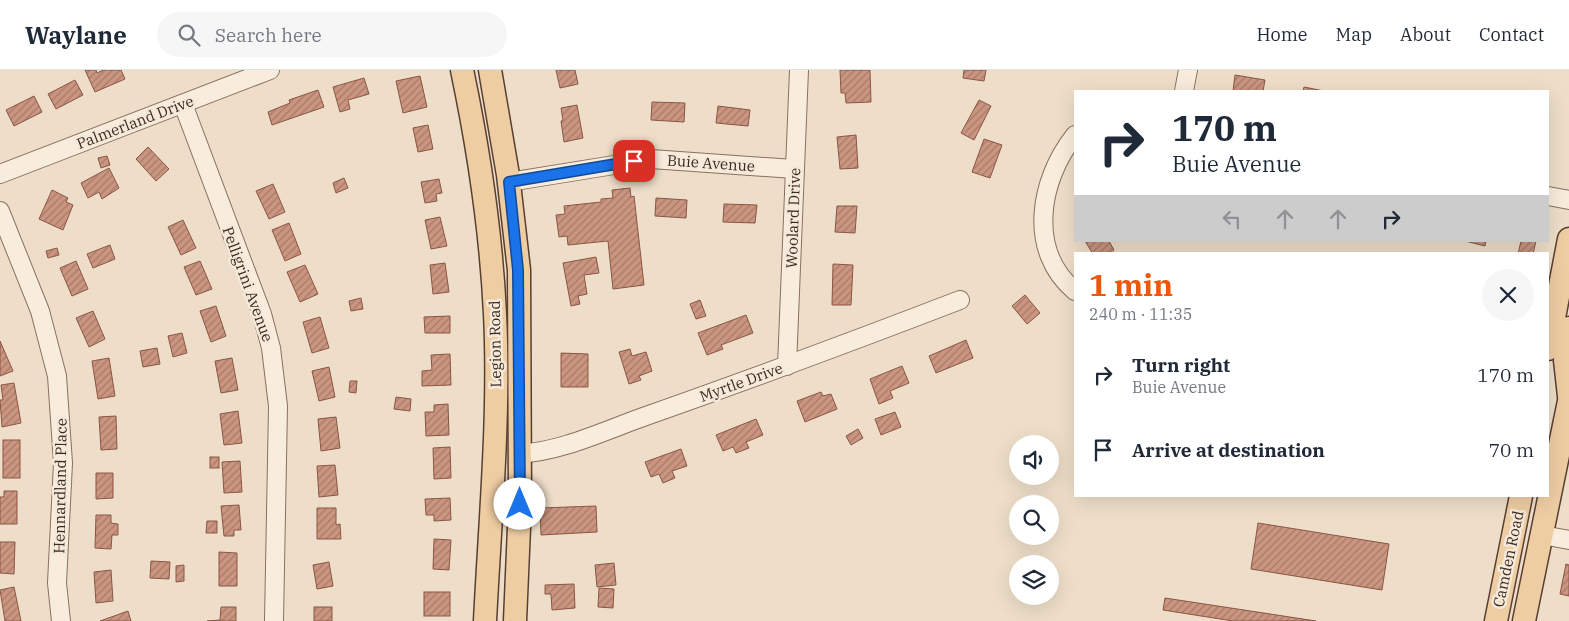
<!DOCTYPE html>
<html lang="en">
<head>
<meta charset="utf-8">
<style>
  :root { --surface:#fff; --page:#f6f6f7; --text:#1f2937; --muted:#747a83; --line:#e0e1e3; --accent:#ea580c }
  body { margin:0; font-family:"IBM Plex Serif",serif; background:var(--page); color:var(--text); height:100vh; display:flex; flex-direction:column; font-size:19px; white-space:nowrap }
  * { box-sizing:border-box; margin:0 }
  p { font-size:16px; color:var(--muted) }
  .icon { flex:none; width:28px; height:28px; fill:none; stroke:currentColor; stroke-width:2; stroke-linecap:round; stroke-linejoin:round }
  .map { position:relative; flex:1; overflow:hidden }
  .details { position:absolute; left:1074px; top:182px; width:475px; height:245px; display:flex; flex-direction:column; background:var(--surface); border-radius:0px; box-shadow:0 5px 20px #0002 }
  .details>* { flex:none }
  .hud { position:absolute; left:1074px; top:20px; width:475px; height:152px; border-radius:0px; box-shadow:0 5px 20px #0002; background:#fff; color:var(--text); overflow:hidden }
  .buttons { position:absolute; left:1009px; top:365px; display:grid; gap:10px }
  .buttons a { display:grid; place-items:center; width:50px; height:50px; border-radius:50%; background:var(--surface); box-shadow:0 5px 20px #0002; font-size:25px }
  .pin { position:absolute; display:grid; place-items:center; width:42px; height:42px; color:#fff; margin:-21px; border-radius:10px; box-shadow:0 2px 8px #0006 }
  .me { position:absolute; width:55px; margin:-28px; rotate:0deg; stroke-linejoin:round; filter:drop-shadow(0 0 4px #0008) }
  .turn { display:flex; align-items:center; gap:18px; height:105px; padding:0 15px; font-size:22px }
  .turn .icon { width:65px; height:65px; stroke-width:2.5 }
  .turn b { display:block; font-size:35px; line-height:42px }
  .lanes { display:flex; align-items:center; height:48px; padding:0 15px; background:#0003; justify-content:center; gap:25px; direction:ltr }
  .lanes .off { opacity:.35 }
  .round { display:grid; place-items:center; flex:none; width:52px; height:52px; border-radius:26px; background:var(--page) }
  .headline { display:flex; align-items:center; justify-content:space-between; height:85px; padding:0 15px }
  h1 { font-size:30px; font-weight:700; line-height:38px; color:var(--accent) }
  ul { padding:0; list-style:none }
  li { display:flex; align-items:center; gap:15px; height:75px; padding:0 15px }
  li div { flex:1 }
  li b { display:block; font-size:19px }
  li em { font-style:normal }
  header { display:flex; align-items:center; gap:30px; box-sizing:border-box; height:70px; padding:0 25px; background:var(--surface); border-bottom:1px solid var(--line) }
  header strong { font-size:24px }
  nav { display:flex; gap:28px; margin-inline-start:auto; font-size:18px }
  .search { width:350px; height:45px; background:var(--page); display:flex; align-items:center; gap:12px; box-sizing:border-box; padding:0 18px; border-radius:28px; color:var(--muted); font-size:19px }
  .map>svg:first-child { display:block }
  .building { fill:url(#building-hatch); stroke:#895644 }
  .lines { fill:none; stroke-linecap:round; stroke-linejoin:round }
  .minor-casing { stroke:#8a705e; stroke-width:20 }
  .major-casing { stroke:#583f32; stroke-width:25 }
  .minor { stroke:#f8ecdc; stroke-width:18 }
  .major { stroke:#efcda3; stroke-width:22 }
  .route-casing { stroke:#114b97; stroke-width:12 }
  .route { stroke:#1a73e8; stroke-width:9 }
  .labels { text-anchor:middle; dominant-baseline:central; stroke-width:5; stroke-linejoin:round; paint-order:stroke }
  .street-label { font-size:15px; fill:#3b2a21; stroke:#f5e9d9 }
</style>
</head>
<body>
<header>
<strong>Waylane</strong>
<div class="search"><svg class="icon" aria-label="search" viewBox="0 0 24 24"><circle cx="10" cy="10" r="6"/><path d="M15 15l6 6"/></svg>Search here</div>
<nav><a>Home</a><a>Map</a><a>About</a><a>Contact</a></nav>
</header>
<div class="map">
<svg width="1569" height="551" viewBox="0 0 1569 551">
  <defs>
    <pattern id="building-hatch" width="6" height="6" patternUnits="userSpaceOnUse" patternTransform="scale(1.25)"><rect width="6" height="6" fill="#cb9580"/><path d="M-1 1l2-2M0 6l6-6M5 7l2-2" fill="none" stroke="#a67a68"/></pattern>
  </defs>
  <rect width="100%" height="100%" fill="#eedec9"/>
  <!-- building -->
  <g class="building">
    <path d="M85,0H96L97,3L103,0H121L125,9L95,22Z"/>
    <path d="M556,0H575L578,14L560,18Z"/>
    <path d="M840,0H870L871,32L846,33L845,23H841Z"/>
    <path d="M964,0H986L984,11L963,8Z"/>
    <path d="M1235,5L1265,10L1263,21H1233Z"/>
    <path d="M420,6L427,37L403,43L396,11Z"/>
    <path d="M364,8L369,24L348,30L350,39L340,42L333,17Z"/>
    <path d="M75,10L83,25L56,39L48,24Z"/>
    <path d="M1304,17L1324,21H1303Z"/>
    <path d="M318,20L324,37L272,55L268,42L290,33L289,30Z"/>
    <path d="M34,26L42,42L14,56L6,40Z"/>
    <path d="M979,30L991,36L974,70L961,63Z"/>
    <path d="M652,32L685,33L684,52L651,50Z"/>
    <path d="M577,35L583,68L564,72L561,51L563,50L561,38Z"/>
    <path d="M718,36L750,40L748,56L716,53Z"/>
    <path d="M428,55L433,79L418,82L413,58Z"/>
    <path d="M856,65L858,98L840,99L837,67Z"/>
    <path d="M984,69L1002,75L990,108L972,102Z"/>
    <path d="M148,77L169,99L156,111L136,89Z"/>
    <path d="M107,86L110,95L101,98L98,88Z"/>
    <path d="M109,98L119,118L102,129L99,122L88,128L81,113Z"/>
    <path d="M344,108L348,118L336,123L333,113Z"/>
    <path d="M439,109L442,123L436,124L437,131L425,133L421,112Z"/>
    <path d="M273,114L285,142L269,149L256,121Z"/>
    <path d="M630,118L631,127L634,126L644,215L613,219L608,171L568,175L567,166L559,167L556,145L565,144L564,136L601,132V129L613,128L612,120Z"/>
    <path d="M52,120L68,128L66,132L73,135L63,160L39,149Z"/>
    <path d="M656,128L687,130L686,148L655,146Z"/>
    <path d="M724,134L757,135L755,153L723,152Z"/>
    <path d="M837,136H857L855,163L835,162Z"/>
    <path d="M440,147L447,176L431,179L425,150Z"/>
    <path d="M183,150L196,178L181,185L168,157Z"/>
    <path d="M289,153L301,184L285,191L272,160Z"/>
    <path d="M1085,171H1109L1114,180L1108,184H1093Z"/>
    <path d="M1465,171H1486L1485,176Z"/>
    <path d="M1521,171H1536L1533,184H1518Z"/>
    <path d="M110,175L115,189L93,198L87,184Z"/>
    <path d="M57,178L59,185L48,188L46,181Z"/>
    <path d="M596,187L599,203L584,205L587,224L578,226L580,234L571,236L563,193Z"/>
    <path d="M76,191L88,219L72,226L60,198Z"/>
    <path d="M200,191L212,219L196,225L184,197Z"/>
    <path d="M445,193L449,222L433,224L430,195Z"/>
    <path d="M833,194L853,195L851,235H832Z"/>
    <path d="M305,195L318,224L300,232L287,202Z"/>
    <path d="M1025,225L1040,243L1027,254L1012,236Z"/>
    <path d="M361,228L363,239L351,241L349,231Z"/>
    <path d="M700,230L706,246L696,249L690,234Z"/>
    <path d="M216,236L226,266L211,272L200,241Z"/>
    <path d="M93,241L105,269L89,277L76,248Z"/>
    <path d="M746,245L753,263L721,275L723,279L707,285L698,263Z"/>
    <path d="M450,246V263H425L424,247Z"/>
    <path d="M320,247L329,278L312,283L303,252Z"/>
    <path d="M182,263L187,283L173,287L168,266Z"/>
    <path d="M966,270L973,288L936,303L929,286Z"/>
    <path d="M0,271L13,301L0,306Z"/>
    <path d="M157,278L160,294L143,297L140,281Z"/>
    <path d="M630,279L632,286L646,282L652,301L639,306L641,310L629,314L619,282Z"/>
    <path d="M561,283L588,284V317H561Z"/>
    <path d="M450,284L451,315L422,316V301L432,300L431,285Z"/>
    <path d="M109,288L115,326L98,329L92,291Z"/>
    <path d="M232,288L238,320L221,323L215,291Z"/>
    <path d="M902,296L909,313L890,321L893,328L879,334L870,309Z"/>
    <path d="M329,297L335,327L319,331L312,301Z"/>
    <path d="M350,311H357L356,323L349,322Z"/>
    <path d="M14,313L21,353L2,357L0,330H3L1,315Z"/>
    <path d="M821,322L823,326L831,324L837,339L805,352L797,331Z"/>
    <path d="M396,327L411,329L410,341L394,339Z"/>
    <path d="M448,334L449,365L426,366L425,342H434V335Z"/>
    <path d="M238,341L242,373L224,375L220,344Z"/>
    <path d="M895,342L901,357L881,365L875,349Z"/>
    <path d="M116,346L117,379L101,380L99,347Z"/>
    <path d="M336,347L340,378L321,381L318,349Z"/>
    <path d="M756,349L763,365L746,372L749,378L736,383L733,377L723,381L716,365Z"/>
    <path d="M858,359L863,368L851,375L846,366Z"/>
    <rect x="3" y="370" width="17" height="38"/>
    <path d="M450,377L451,408L434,409L433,378Z"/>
    <path d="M681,379L687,396L672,401L675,408L663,413L659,404L651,407L645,392Z"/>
    <rect x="210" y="387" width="9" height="11"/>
    <path d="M240,391L242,422L224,423L222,392Z"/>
    <path d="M335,395L338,425L319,427L317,396Z"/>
    <path d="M96,403H113V428L96,429Z"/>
    <path d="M4,421H17V454H0V427H4Z"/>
    <path d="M450,428L451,450L434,451V445H426L425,429Z"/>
    <path d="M239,435L241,460H234V466H224L221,436Z"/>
    <path d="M596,436L597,462L541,465L540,438Z"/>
    <path d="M317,438H336V455L340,454L341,469H317Z"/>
    <path d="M96,445H111V453L118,454V465H112L111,479L95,478Z"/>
    <path d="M207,451H217V463H206Z"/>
    <path d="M1258,453L1389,474L1382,520L1251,499Z"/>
    <path d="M434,469L451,470L449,500L433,499Z"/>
    <path d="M0,472H15L14,504L0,503Z"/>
    <path d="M219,482L237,483V516H219Z"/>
    <path d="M151,491L170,492L169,509L150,508Z"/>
    <path d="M329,492L333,516L317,519L313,495Z"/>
    <path d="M614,493L616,515L597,517L595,495Z"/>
    <path d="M1566,494L1569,495V526L1560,524Z"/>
    <path d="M184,495V511L176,512V496Z"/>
    <path d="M111,500L113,531L96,533L94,502Z"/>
    <path d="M574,514L575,538L552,540L551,524H545V515Z"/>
    <path d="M14,517L21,551H5L0,520Z"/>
    <path d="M599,518L614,519L613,538L598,537Z"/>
    <rect x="424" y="522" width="26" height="24"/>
    <path d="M1165,528L1316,551H1233L1163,540Z"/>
    <path d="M221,537H236V551H207L220,550Z"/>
    <rect x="314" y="537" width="18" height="14"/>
    <path d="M128,541L131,551H100Z"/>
  </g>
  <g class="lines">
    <defs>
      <g id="minor">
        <path d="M1184,21L1188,0"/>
        <path d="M183,34L262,244L271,278L278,336L274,551"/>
        <path d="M1075,65C1039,110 1027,181 1075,221"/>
        <path d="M0,104L270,0"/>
        <path d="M509,112L651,89L794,99"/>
        <path d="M1548,126L1569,130"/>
        <path d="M0,141L40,241L57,306L63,393L57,513L61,551"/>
        <path d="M787,296L799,0"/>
        <path d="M520,383C556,384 611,358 646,346C751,309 856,270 960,230"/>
        <path d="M1542,465L1569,470"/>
      </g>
      <g id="major">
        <path d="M462,0C479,81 491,161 495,244C500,344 490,451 485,551"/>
        <path d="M490,0L508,105L519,200L520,434L515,551"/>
        <path d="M1569,258L1565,290L1569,326"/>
        <path d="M1548,279L1569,169"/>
        <path d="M1496,551L1521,426"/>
        <path d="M1524,551L1569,331"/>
      </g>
    </defs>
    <!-- minor casing -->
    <use href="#minor" class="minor-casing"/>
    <!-- major casing -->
    <use href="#major" class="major-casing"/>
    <!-- minor -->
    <use href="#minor" class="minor"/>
    <!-- major -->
    <use href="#major" class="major"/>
  </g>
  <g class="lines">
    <defs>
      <path id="route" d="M520,434L518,200L509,112L634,91"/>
    </defs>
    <!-- route casing -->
    <use href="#route" class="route-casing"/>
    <!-- route -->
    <use href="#route" class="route"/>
  </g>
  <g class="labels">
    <!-- street labels -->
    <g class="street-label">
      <text transform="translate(135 52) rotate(-21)">Palmerland Drive</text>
      <text transform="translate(711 93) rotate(4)">Buie Avenue</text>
      <text transform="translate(793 148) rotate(-88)">Woolard Drive</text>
      <text transform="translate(248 214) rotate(70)">Pelligrini Avenue</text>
      <text transform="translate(495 274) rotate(-91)">Legion Road</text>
      <text transform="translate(741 312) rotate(-20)">Myrtle Drive</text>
      <text transform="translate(60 416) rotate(-89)">Hennardland Place</text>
      <text transform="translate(1508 489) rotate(-78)">Camden Road</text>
    </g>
  </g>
</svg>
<div class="buttons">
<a><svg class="icon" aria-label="sound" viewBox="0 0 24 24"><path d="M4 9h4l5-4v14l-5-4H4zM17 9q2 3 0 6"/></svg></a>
<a><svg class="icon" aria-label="search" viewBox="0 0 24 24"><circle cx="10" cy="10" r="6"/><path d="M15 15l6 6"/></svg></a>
<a><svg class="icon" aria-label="layers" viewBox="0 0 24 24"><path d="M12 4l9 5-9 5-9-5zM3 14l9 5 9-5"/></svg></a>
</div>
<div class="pin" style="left:634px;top:91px;background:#d93025"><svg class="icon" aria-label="arrive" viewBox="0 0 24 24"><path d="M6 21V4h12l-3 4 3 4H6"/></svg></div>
<svg class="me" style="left:520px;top:434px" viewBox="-20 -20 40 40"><circle r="19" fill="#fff"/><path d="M0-13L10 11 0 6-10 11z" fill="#1a73e8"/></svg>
<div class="hud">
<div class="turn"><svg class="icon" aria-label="right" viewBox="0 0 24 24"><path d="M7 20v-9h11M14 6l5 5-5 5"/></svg><div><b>170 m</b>Buie Avenue</div></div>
<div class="lanes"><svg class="icon off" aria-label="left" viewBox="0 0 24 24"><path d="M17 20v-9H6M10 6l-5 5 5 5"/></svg><svg class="icon off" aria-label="ahead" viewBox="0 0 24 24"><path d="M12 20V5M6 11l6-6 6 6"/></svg><svg class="icon off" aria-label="ahead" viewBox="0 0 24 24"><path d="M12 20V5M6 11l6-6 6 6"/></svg><svg class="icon" aria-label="right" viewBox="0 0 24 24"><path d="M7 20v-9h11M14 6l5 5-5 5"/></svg></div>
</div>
<section class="details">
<div class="headline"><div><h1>1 min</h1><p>240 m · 11:35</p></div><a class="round"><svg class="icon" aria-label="close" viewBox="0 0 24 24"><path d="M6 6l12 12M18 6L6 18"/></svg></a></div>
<ul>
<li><svg class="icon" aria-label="right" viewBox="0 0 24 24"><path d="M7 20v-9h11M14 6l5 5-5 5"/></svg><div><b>Turn right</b><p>Buie Avenue</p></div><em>170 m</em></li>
<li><svg class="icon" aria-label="arrive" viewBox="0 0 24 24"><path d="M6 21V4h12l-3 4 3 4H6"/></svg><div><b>Arrive at destination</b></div><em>70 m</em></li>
</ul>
</section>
</div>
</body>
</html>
